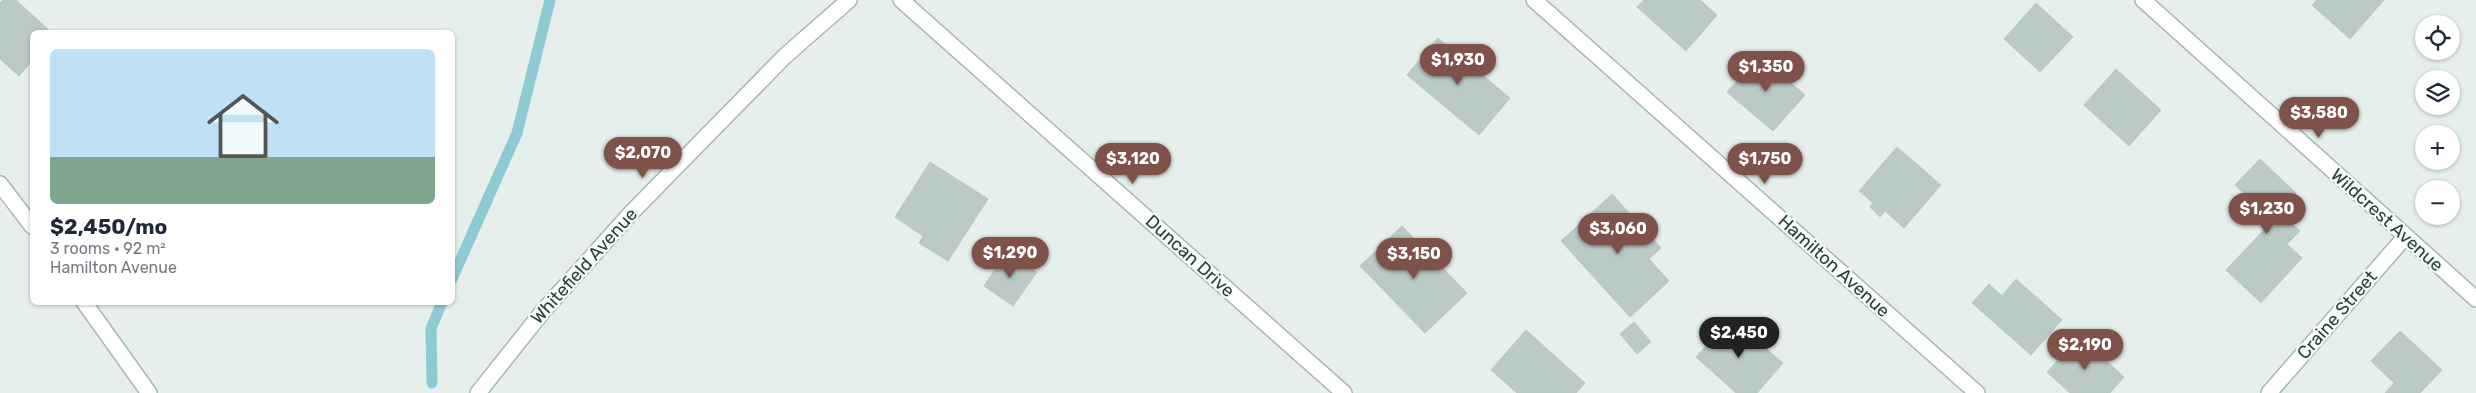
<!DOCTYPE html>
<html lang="en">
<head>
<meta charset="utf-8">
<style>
  body { margin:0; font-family:Rubik,sans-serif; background:#f2f2f3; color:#1f2937; height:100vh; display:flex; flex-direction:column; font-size:19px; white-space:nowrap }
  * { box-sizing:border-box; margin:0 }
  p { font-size:16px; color:#747a83 }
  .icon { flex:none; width:28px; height:28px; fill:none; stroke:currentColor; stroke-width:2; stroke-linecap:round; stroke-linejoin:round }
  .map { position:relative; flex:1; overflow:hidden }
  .sheet { position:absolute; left:30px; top:30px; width:425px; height:275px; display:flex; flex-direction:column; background:#fff; border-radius:8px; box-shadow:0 1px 4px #0004 }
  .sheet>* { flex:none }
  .buttons { position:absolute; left:2415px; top:15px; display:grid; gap:10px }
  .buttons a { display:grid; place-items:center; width:45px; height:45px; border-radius:50%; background:#fff; box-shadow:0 1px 4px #0004; font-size:25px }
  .price { position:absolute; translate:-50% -42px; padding:0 11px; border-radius:18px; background:#7f5249; color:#fff; font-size:16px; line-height:32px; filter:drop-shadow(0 1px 2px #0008) }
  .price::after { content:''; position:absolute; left:50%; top:30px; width:15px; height:11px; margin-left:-8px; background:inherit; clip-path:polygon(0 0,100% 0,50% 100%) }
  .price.on { background:#222; color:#fff }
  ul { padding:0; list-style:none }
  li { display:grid; align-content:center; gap:10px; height:265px; padding:0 20px }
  li span { display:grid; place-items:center; height:155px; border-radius:8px; color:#555 }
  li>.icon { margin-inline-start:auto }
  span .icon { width:90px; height:90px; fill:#fffc; stroke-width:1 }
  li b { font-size:21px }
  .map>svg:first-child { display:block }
</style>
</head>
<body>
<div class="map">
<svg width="2476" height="393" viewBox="0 0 2476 393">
  <rect width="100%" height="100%" fill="#e6efeb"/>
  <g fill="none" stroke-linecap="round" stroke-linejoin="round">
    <g stroke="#8ec9d4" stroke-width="11">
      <path d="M452,279L517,133L550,0"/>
      <path d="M432,383L431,329L442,302"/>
    </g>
  </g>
  <g fill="#bbcac4" stroke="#b8c9c2">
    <path d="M3,0H16L51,32H32V61L19,76L0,59V3Z"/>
    <path d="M1644,0H1700L1717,15L1686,51L1637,7Z"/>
    <path d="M2317,0H2384L2350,39L2312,5Z"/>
    <path d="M2036,3L2073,37L2040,72L2004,39Z"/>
    <path d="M1438,38L1510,98L1479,135L1407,75Z"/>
    <path d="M1759,55L1805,95L1773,131L1727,92Z"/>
    <path d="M2116,69L2161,110L2129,146L2084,105Z"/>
    <path d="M1897,147L1941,185L1904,228L1885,211L1880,217L1870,207L1873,203L1859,191Z"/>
    <path d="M2260,159L2296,193L2279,211L2300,231L2287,244L2302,258L2261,303L2226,270L2273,220L2235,185Z"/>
    <path d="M930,162L988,199L948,261L919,243L923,236L895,217Z"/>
    <path d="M1612,194L1661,248L1649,259L1669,281L1630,317L1561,241Z"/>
    <path d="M1402,226L1467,293L1425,333L1360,266Z"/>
    <path d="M1007,252L1037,272L1013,306L984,286Z"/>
    <path d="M2016,279L2062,320L2031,355L1972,303L1989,284L2002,296Z"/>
    <path d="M1731,318L1783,363L1757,393H1736L1696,357Z"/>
    <path d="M1634,322L1651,342L1637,354L1620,334Z"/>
    <path d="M1526,330L1585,383L1576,393H1517L1491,370Z"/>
    <path d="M2400,331L2442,370L2420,393H2385L2394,383L2371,361Z"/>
    <path d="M2080,336L2124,377L2110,393H2070L2047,372Z"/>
  </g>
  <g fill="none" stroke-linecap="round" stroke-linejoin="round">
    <g stroke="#a8b8b2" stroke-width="18">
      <g id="minor">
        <path d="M901,0L1344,393"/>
        <path d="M1534,0L1977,393"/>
        <path d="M2143,0L2476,299"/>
        <path d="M0,184L32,226"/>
        <path d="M84,302L149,393"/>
        <path d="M478,393L544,310L632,212L785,56L849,0"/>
        <path d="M2269,393L2405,237"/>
      </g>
    </g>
    <use href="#minor" stroke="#fff" stroke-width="15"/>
  </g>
  <g text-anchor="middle" stroke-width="4.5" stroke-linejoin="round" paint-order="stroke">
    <g font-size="18" fill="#24423a" stroke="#f7fbf9">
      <text transform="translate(2387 220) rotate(42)" y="6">Wildcrest Avenue</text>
      <text transform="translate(1190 256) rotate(42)" y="6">Duncan Drive</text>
      <text transform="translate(584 266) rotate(-48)" y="6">Whitefield Avenue</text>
      <text transform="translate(1834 266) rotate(42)" y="6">Hamilton Avenue</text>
      <text transform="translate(2337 315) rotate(-49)" y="6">Craine Street</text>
    </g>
  </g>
</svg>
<div class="buttons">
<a><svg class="icon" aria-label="locate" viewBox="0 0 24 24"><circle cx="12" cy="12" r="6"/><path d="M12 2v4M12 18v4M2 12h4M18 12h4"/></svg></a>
<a><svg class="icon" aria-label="layers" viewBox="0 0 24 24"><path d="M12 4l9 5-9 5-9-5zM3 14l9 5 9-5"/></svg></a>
<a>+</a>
<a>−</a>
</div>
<b class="price" style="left:1458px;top:86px">$1,930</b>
<b class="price" style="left:1766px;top:93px">$1,350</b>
<b class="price" style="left:2319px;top:139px">$3,580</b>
<b class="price" style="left:643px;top:179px">$2,070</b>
<b class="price" style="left:1133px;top:185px">$3,120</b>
<b class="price" style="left:1765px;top:185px">$1,750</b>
<b class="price" style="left:2267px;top:235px">$1,230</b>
<b class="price" style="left:1618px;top:255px">$3,060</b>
<b class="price" style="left:1010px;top:279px">$1,290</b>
<b class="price" style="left:1414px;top:280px">$3,150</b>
<b class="price on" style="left:1739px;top:359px">$2,450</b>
<b class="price" style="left:2085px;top:371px">$2,190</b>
<section class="sheet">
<ul>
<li><span style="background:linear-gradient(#bfe0f5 70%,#7fa58c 0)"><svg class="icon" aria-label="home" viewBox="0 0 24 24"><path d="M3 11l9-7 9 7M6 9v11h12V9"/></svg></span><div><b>$2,450/mo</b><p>3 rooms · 92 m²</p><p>Hamilton Avenue</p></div></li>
</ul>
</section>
</div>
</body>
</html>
